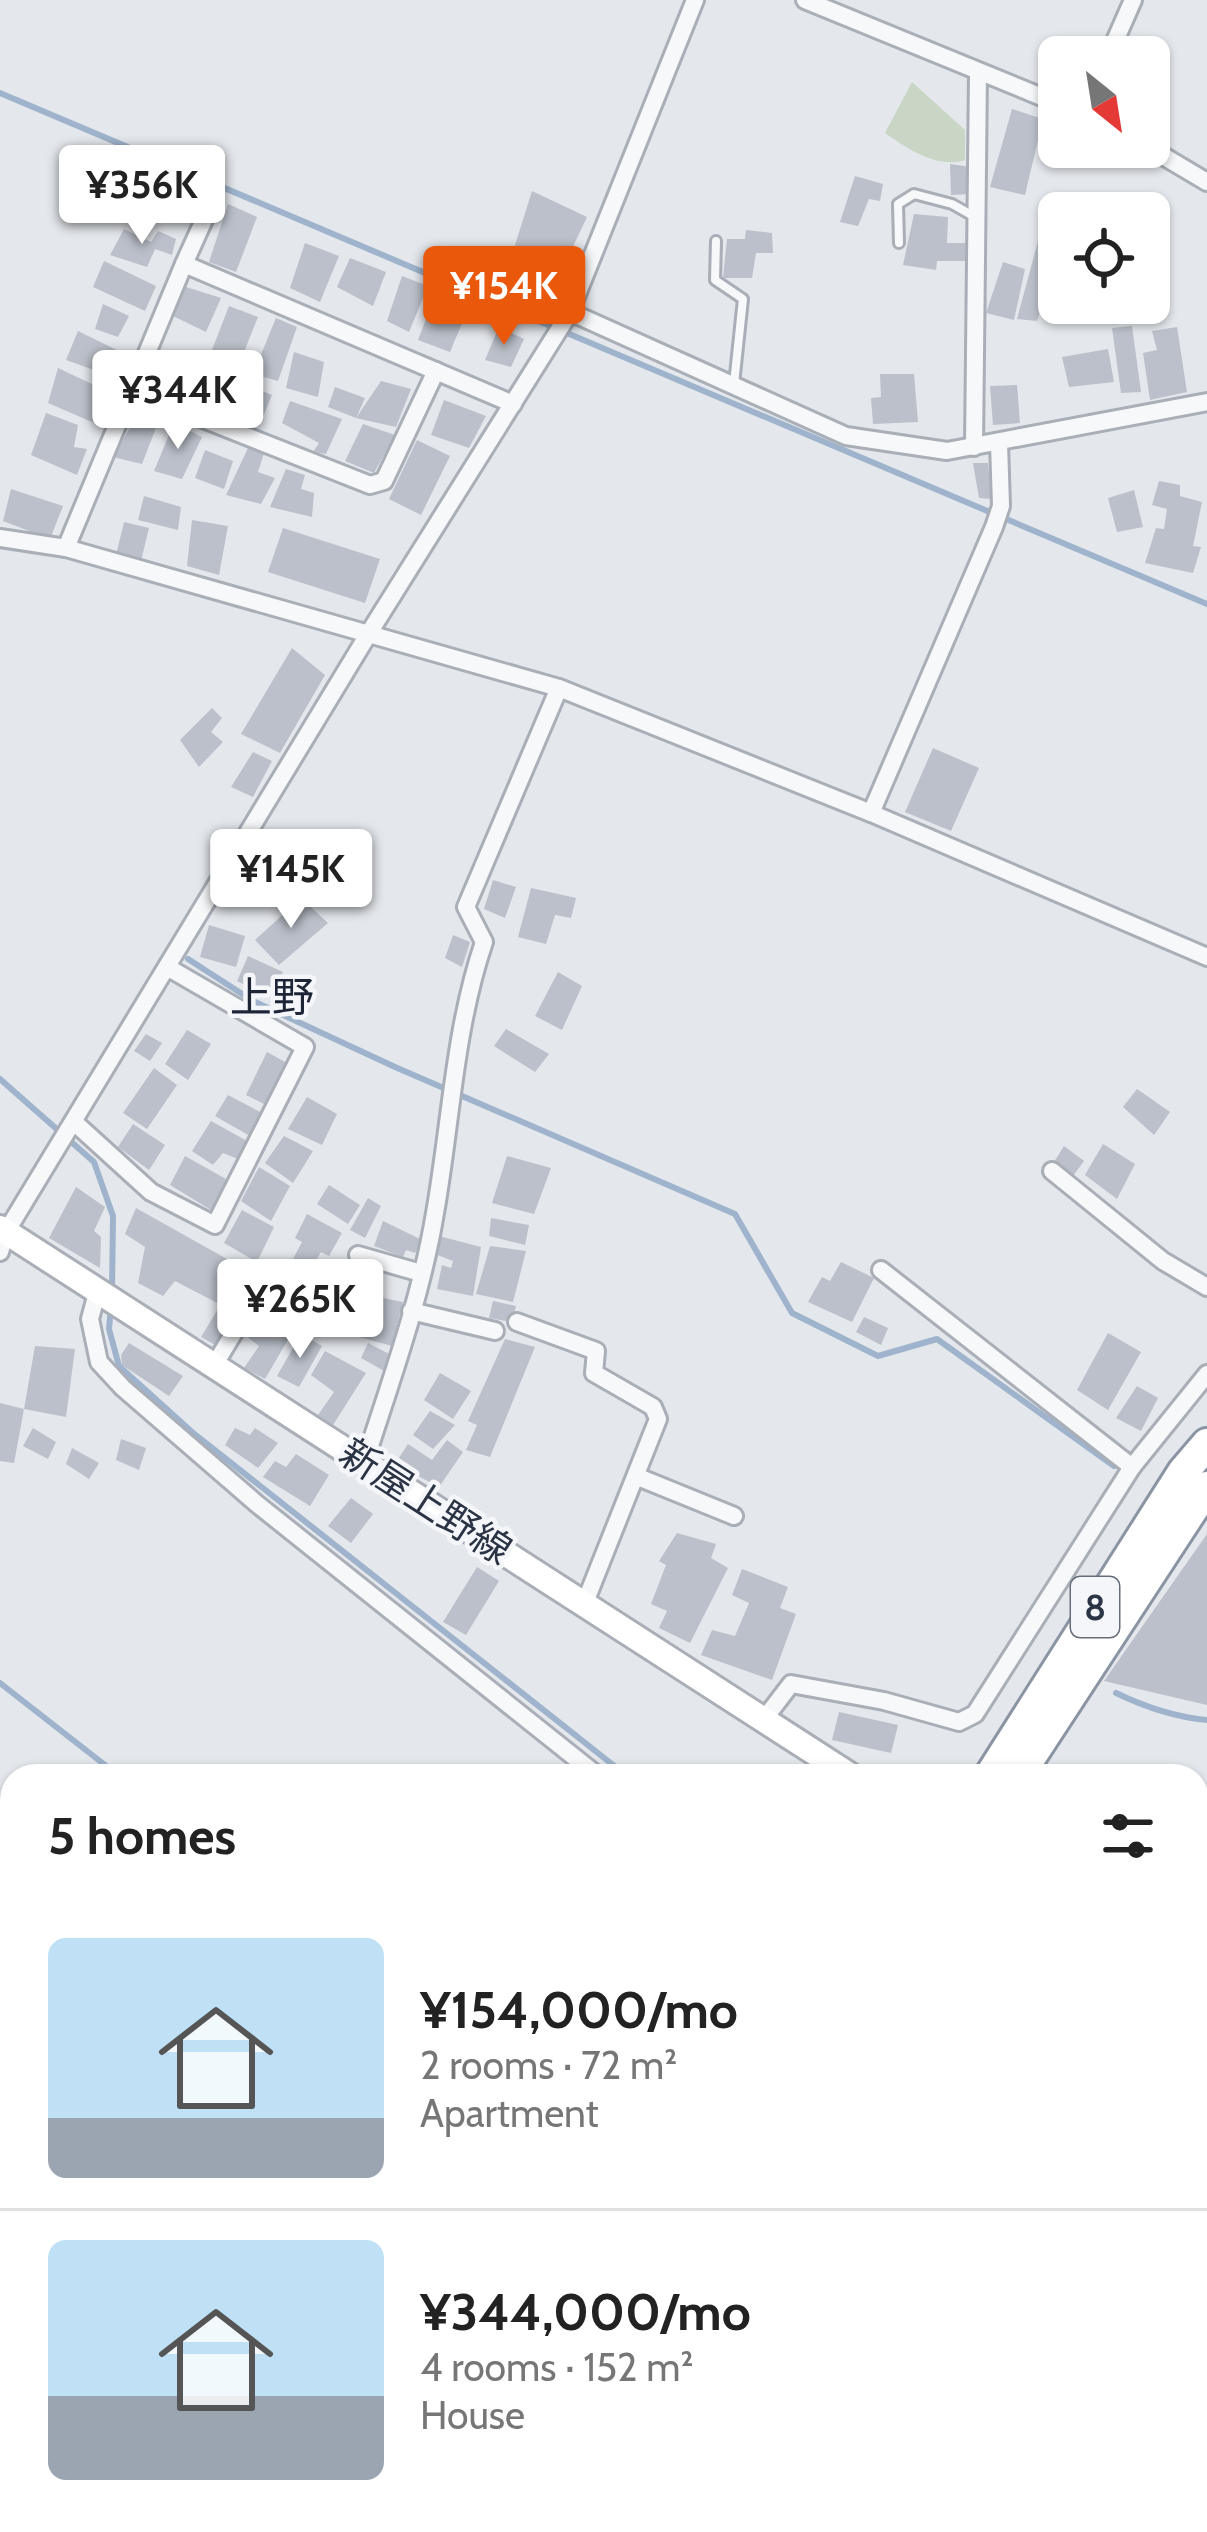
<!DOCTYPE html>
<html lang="en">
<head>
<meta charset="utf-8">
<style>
  body { margin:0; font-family:Cabin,"Noto Sans JP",sans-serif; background:#f2f2f2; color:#222; height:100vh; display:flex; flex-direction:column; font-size:45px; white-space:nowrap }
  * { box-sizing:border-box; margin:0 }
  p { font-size:39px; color:#767676 }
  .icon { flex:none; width:66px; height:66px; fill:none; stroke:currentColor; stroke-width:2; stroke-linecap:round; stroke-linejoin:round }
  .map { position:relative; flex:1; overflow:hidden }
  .drawer { position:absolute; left:0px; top:1764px; width:1209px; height:768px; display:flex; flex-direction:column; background:#fff; border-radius:36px 36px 0 0; box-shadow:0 3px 9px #0004 }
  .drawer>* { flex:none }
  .needle { width:78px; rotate:150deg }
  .controls { position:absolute; left:1038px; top:36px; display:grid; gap:24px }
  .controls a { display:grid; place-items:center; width:132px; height:132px; border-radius:18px; background:#fff; box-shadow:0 3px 9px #0004; font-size:60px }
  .price { position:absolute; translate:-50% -102px; padding:0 27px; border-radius:12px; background:#fff; color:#222; font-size:39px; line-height:78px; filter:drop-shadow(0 3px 6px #0008) }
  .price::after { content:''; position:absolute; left:50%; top:72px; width:36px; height:27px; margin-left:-18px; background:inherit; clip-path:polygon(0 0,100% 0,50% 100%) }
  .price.selected { background:#ea580c; color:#fff }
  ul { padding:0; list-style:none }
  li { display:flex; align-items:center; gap:36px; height:300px; padding:0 48px }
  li+li { border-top:3px solid #e0e0e0 }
  li span { display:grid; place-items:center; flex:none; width:336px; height:240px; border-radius:18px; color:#555 }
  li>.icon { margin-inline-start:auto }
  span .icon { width:144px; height:144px; fill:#fffc; stroke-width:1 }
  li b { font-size:51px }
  h2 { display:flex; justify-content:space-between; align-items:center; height:144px; padding:0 48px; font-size:51px }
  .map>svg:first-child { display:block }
</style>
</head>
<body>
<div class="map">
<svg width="1207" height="2532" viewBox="0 0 1207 2532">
  <rect width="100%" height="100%" fill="#e4e7ec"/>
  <path fill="#c9d6c5" d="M912,82L965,130V160C937,169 908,149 885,133Z"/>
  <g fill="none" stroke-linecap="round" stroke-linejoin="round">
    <g stroke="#9fb4cc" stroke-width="6">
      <path d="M0,93L1207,604"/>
      <path d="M188,959L253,1001L395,1067L735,1214L792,1313L878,1356L937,1339L1114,1466"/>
      <path d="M0,1079L94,1162L113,1216L112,1293"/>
      <path d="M111,1306L109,1329L119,1366L192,1432L627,1776"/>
      <path d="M0,1683L119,1776"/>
      <path d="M1116,1693C1145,1707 1174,1717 1207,1720"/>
      <path d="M1197,2228L1207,2236"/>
      <path d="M1052,2520L1067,2532"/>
    </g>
  </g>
  <g fill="#bbc0ca">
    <path d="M1012,109L1043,119L1025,195L990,187Z"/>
    <path d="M950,164L970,167V194L951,195Z"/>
    <path d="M144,176L193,196L189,213L171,207L164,220L156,216L153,227L126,215Z"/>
    <path d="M855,176L883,184L880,201L869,199L858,226L840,222Z"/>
    <path d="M532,191L587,217L550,295L505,277Z"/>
    <path d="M228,204L257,217L236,272L209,262Z"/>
    <path d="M914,214L948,217L947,243H968L966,261H937L936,270L903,265Z"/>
    <path d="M124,229L151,242L158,231L176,239L172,255L155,249L147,267L110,255Z"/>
    <path d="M746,230L772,233L773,253H756L752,278H723L727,239H745Z"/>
    <path d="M1041,230L1059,234V252L1037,321L1017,319Z"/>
    <path d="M305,243L339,256L320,302L290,288Z"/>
    <path d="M350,258L386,272L373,306L337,287Z"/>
    <path d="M104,261L156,286L145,311L93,287Z"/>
    <path d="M1003,262L1025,269L1014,320L986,313Z"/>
    <path d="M402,276L428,286L409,332L387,321Z"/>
    <path d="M186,287L221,298L206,332L173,316Z"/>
    <path d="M436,293L468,309L450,352L418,340Z"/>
    <path d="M103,304L129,316L118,337L95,329Z"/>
    <path d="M229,306L258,317L239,364L210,355Z"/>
    <path d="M276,318L297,327L278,381L253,374Z"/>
    <path d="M1132,326L1141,392L1121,393L1112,328Z"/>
    <path d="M499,327L524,339L511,367L485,360Z"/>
    <path d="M1177,327L1187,392L1150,400L1143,353L1157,350L1152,331Z"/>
    <path d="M78,331L127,355L121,371L103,364L97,371L66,360Z"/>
    <path d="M1108,349L1114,382L1069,387L1062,357Z"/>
    <path d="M294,352L324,362L318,397L286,388Z"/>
    <path d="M160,353L209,369L198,403L151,386Z"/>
    <path d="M58,368L113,394L99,425L48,403Z"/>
    <path d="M880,374H914L918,422L873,424L871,398L881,397Z"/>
    <path d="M381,381L411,389L396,427L356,418Z"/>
    <path d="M242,382L272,395L259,426L228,414Z"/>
    <path d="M1017,385L1020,423L993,425L990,386Z"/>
    <path d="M335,387L365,398L356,418L328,407Z"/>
    <path d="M444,400L486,416L469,448L431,435Z"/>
    <path d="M290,401L342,419L326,454L313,452L319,443L282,423Z"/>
    <path d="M143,405L162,412L142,464L113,457Z"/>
    <path d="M46,413L78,425L74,447L87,449L77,475L31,455Z"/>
    <path d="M174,423L202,437L182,479L154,471Z"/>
    <path d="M363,424L395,435L374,473L345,461Z"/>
    <path d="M417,440L450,456L421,515L389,499Z"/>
    <path d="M248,448L264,453L258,472L275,478L261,504L226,495Z"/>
    <path d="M205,450L233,461L224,489L195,478Z"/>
    <path d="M973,463H988L991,499L979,498Z"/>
    <path d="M286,469L305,475L301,489L314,493L312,517L270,507Z"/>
    <path d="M1159,481L1180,485V496L1202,502L1193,546L1201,547L1193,573L1145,563L1156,528L1164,529L1167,509L1152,505Z"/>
    <path d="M11,489L63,506L50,539L3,521Z"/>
    <path d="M1134,490L1143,527L1117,532L1108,498Z"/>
    <path d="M144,496L181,507L178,530L138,520Z"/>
    <path d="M192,520L228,526L219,575L187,566Z"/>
    <path d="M124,522L149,528L141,561L116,555Z"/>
    <path d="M283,528L380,559L365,603L268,572Z"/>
    <path d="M292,648L325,675L280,753L241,734Z"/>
    <path d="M212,708L222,718L211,732L223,742L199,767L180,740Z"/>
    <path d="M933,748L979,768L951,831L905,812Z"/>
    <path d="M253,752L272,761L253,797L231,787Z"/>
    <path d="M493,880L516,887L505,918L484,909Z"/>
    <path d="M531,888L576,898L571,918L555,915L546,944L518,937Z"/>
    <path d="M301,898L328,923L279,965L255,940Z"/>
    <path d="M209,925L245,936L236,967L200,957Z"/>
    <path d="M453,935L470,942L462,967L445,958Z"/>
    <path d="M248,956L283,972L269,997L237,981Z"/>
    <path d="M558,972L582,986L562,1030L535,1016Z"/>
    <path d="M506,1029L549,1054L535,1072L494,1046Z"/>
    <path d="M187,1030L211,1044L188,1080L165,1064Z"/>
    <path d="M146,1034L162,1043L150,1061L134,1051Z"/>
    <path d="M267,1052L287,1063L268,1106L246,1095Z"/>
    <path d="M154,1068L177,1085L147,1129L123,1113Z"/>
    <path d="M1137,1089L1170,1112L1154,1135L1123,1107Z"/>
    <path d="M228,1095L262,1113L250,1136L215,1116Z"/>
    <path d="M307,1097L337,1114L322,1145L288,1129Z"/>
    <path d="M211,1121L247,1141L238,1159L223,1153L213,1165L192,1151Z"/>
    <path d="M133,1124L165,1145L149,1170L118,1147Z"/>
    <path d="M284,1136L313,1151L293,1183L265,1163Z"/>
    <path d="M1103,1144L1135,1164L1117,1199L1085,1175Z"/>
    <path d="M1064,1146L1084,1161L1073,1176L1054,1162Z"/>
    <path d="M185,1156L226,1179L211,1210L170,1185Z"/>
    <path d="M507,1156L551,1168L534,1214L492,1203Z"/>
    <path d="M259,1167L290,1186L271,1221L241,1201Z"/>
    <path d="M329,1185L360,1205L348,1224L317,1204Z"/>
    <path d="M76,1187L105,1207L94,1231L101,1237L100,1268L49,1238Z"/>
    <path d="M368,1198L381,1206L365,1238L350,1230Z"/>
    <path d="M136,1208L243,1268L223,1306L175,1281L163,1296L138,1283L145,1247L125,1234Z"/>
    <path d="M242,1210L274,1227L257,1262L224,1243Z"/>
    <path d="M307,1214L342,1233L329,1256L321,1252L305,1280L310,1284L292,1313L270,1302L302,1242L295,1238Z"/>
    <path d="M491,1218L529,1225L525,1245L489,1236Z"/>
    <path d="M383,1221L422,1240L415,1253L406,1250L403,1257L374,1246Z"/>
    <path d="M439,1236L481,1247L473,1296L437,1289L442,1265L451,1268L453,1261L435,1254Z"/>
    <path d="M490,1246L526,1251L513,1302L476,1294Z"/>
    <path d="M841,1262L874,1278L852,1322L808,1302L822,1277L830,1281Z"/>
    <path d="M323,1284L353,1296L332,1337L305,1326Z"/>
    <path d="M383,1298L403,1302L392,1346L360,1337L366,1310L379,1313Z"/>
    <path d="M493,1301L516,1306L512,1322L489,1318Z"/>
    <path d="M265,1307L296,1326L265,1379L244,1368L259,1346L245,1335Z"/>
    <path d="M218,1309L236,1319L217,1346L201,1337Z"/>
    <path d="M864,1317L888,1328L881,1345L856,1332Z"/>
    <path d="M1108,1333L1141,1352L1108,1410L1077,1390Z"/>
    <path d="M301,1334L322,1346L299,1387L277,1376Z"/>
    <path d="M505,1339L535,1347L490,1457L466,1450L477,1425L468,1421Z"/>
    <path d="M129,1343L183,1376L169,1396L122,1365L121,1355Z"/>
    <path d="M368,1343L391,1355L386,1372L361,1358Z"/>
    <path d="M35,1346L75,1349L66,1417L24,1409Z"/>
    <path d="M325,1351L366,1373L333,1425L318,1415L334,1392L311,1375Z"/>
    <path d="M440,1373L471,1391L453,1419L424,1400Z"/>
    <path d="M1137,1386L1158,1398L1141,1431L1116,1418Z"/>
    <path d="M0,1403L24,1409L14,1463L0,1461Z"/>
    <path d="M430,1411L455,1425L433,1449L413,1435Z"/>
    <path d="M33,1428L56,1442L48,1459L23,1446Z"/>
    <path d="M235,1428L250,1435L255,1428L278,1443L258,1468L225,1445Z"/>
    <path d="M121,1439L146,1448L139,1470L116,1460Z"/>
    <path d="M447,1440L463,1452L439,1487L395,1464L408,1444L432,1460Z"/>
    <path d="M72,1448L99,1463L89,1479L66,1464Z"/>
    <path d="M296,1454L329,1475L310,1506L263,1477L275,1461L286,1467Z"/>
    <path d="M351,1498L373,1514L351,1543L328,1526Z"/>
    <path d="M677,1533L716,1544L711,1558L728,1568L690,1643L659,1628L667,1611L651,1604L666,1565L659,1561Z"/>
    <path d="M1207,1534V1705L1104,1681Z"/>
    <path d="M477,1567L499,1581L466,1635L443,1622Z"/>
    <path d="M742,1569L788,1587L780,1608L796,1614L772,1680L701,1655L712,1630L735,1636L749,1603L732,1595Z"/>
    <path d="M839,1712L898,1725L891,1753L832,1740Z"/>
    <path d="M1207,2074V2128L1197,2140V2086Z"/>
    <path d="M0,2454L12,2465V2491L0,2503Z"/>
    <path d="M845,2520H897L889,2532H850L841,2526Z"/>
  </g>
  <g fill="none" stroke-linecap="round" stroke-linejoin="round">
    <g stroke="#a9aeb7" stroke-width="14">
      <g id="lane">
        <path d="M716,241L715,280L743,299L734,384"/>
        <path d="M899,243L898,204L914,194L952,204L975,217"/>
      </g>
    </g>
    <g stroke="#a9aeb7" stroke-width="22">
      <g id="street">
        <path d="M805,0L1059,104"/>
        <path d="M1108,57L1133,0"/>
        <path d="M1148,147L1207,182"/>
        <path d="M184,264L212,202"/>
        <path d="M570,312L846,436L947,451L1207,402"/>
        <path d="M130,390L370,485L384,481L436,371"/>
        <path d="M974,447L978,72"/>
        <path d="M0,538L66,548L559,688L871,813L1207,957"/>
        <path d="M66,548L184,264L513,404"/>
        <path d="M871,813L994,527L1001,506L999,443"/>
        <path d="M74,1122L151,1192L215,1225L305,1047L167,967"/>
        <path d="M1052,1171L1163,1261L1207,1287"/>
        <path d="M0,1252L6,1232L369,633L570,312L695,0"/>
        <path d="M358,1255L421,1273"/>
        <path d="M881,1270L1132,1467"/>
        <path d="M97,1293L90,1319L99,1362L123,1388L257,1504L598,1776"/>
        <path d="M411,1311L495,1331"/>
        <path d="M517,1322L596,1351L594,1373L653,1407L658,1419L584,1605"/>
        <path d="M215,1364L251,1304"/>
        <path d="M365,1461C391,1380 421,1298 435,1213C451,1123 454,1030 484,942L466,907L559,688"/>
        <path d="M638,1477L734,1516"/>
        <path d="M765,1718L791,1684L884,1701L959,1722L975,1714L1132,1467L1207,1374"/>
        <path d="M0,2105L12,2115"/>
        <path d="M1197,2252L1207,2260"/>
        <path d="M352,2520L366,2532"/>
      </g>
    </g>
    <g stroke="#a9aeb7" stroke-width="30">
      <g id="secondary">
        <path d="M0,1228L851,1776"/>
        <path d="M1197,2039L1207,2046"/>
        <path d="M1019,2520L1033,2532"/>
      </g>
    </g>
    <g stroke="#8b94a3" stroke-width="36">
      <g id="highway">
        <path d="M990,1776L1183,1472L1207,1444"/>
        <path d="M1018,1776L1207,1487"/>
        <path d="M652,2532L655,2520"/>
        <path d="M679,2532L683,2520"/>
      </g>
    </g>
    <use href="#lane" stroke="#f7f8fa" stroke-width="8"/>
    <use href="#street" stroke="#f7f8fa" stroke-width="16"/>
    <use href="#secondary" stroke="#fff" stroke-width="24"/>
    <use href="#highway" stroke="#fff" stroke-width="30"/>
  </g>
  <g text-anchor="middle" stroke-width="9" stroke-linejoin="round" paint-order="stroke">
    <rect fill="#f4f6f9" stroke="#676e7b" stroke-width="3" x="1071" y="1577" width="48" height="60" rx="9"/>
    <g font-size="36" font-weight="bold" fill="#2b3445">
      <text x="1095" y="1620">8</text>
    </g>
    <g font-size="39" fill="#2b3445" stroke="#f4f6f9">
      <text transform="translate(426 1501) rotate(33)" y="14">新屋上野線</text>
    </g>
    <g font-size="42" fill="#1d2536" stroke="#f4f6f9">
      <text x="272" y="1012">上野</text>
    </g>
  </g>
</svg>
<div class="controls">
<a><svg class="needle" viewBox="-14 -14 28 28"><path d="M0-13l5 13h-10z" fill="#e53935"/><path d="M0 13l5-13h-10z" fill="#767676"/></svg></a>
<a><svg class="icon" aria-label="locate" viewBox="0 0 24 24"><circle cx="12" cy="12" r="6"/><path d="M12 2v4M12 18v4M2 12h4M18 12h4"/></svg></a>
</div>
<b class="price" style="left:142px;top:247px">¥356K</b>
<b class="price selected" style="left:504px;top:348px">¥154K</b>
<b class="price" style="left:178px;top:452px">¥344K</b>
<b class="price" style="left:291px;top:931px">¥145K</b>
<b class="price" style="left:300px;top:1361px">¥265K</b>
<section class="drawer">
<h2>5 homes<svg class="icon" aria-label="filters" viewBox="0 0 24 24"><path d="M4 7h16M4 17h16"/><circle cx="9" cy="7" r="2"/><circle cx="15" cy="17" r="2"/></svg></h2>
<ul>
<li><span style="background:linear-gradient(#bfe0f5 75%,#9aa5b1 0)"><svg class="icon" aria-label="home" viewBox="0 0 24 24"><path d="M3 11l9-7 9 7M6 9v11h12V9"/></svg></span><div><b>¥154,000/mo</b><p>2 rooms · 72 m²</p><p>Apartment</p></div></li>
<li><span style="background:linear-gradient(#bfe0f5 65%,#9aa5b1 0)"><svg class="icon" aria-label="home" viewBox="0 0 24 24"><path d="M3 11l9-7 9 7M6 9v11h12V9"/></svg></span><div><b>¥344,000/mo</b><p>4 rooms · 152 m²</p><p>House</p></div></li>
</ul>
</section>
</div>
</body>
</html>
